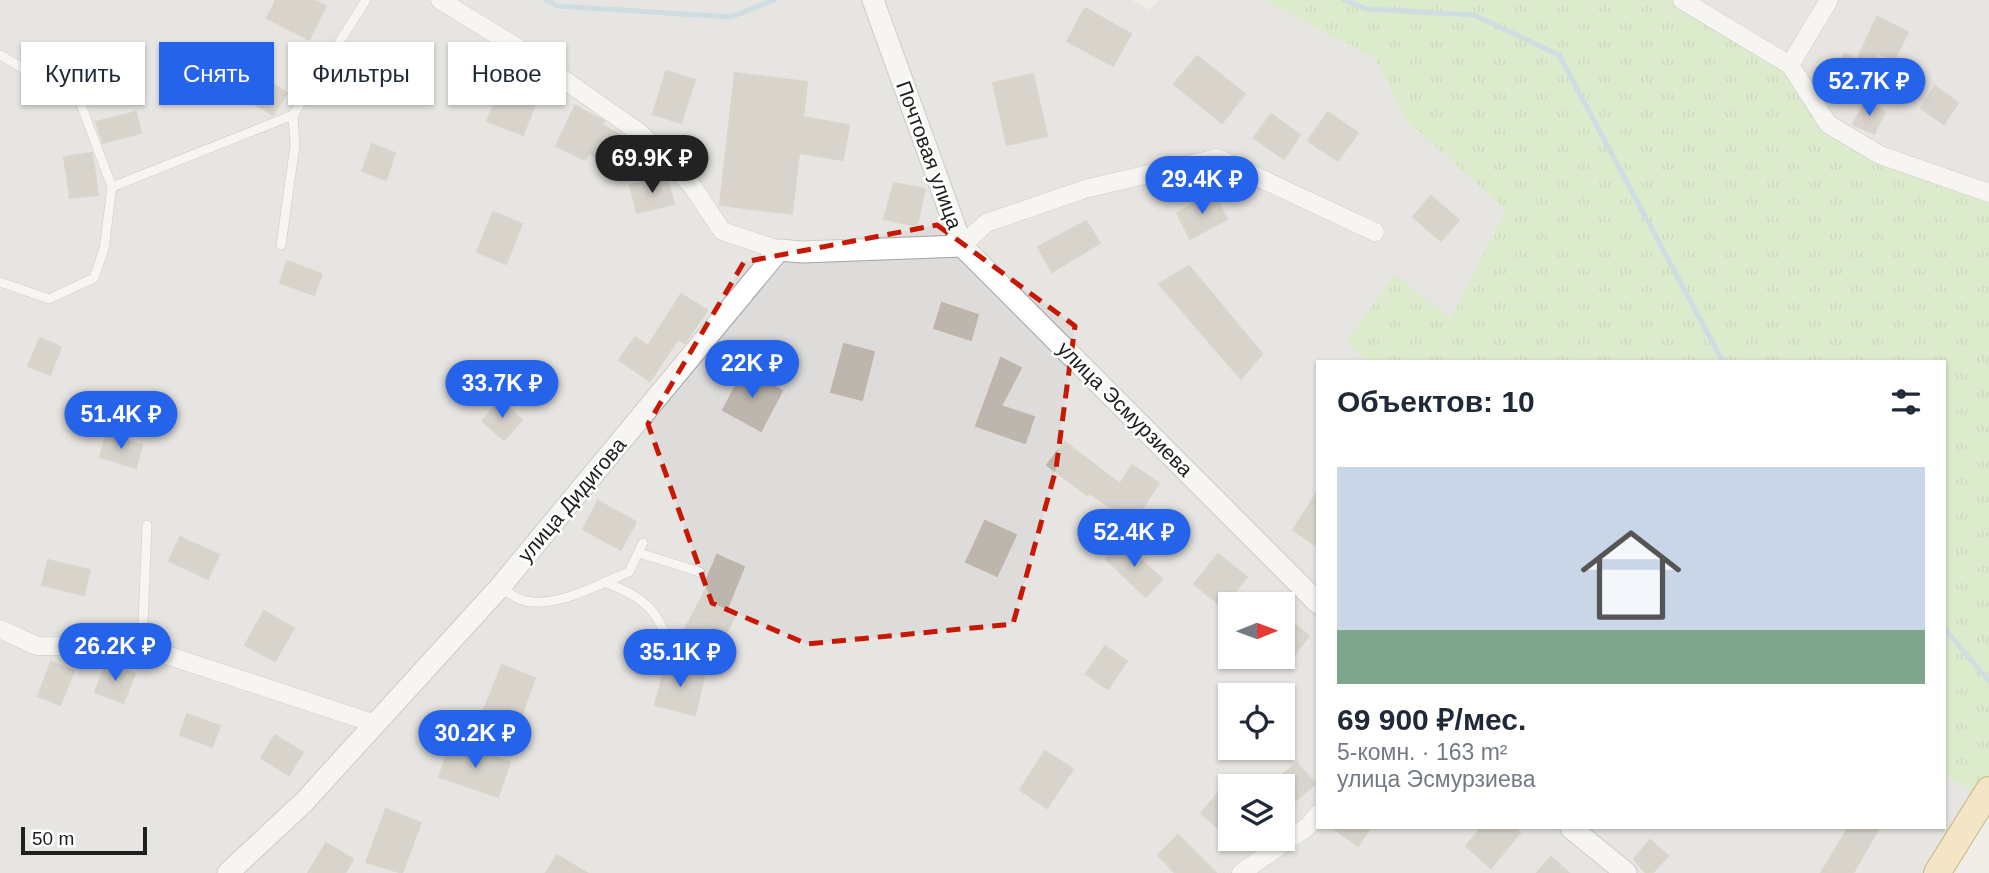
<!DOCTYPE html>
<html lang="ru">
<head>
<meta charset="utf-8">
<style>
  body { margin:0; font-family:Helvetica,sans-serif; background:#f2f2f3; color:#1f2937; height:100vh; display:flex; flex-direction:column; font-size:26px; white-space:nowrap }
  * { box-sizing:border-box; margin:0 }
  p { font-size:23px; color:#747a83 }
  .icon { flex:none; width:38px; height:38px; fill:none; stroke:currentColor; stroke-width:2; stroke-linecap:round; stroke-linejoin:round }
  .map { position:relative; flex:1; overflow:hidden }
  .panel { position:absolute; left:1316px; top:360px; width:630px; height:469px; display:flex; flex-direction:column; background:#fff; border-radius:0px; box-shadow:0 2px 5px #0004 }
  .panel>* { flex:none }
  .guide { position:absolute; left:21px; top:42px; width:665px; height:63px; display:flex; gap:14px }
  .needle { width:46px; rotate:89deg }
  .fabs { position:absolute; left:1218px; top:592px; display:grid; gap:14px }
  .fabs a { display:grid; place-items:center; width:77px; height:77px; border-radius:0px; background:#fff; box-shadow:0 2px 5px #0004; font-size:35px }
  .scale { position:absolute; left:21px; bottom:18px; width:126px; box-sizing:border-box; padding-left:7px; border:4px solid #1f1f1f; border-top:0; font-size:19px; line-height:24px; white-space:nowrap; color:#1f1f1f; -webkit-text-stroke:5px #fff; paint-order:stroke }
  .price { position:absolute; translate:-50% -60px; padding:0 16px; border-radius:24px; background:#2563eb; color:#fff; font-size:23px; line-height:46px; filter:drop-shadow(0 2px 4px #0008) }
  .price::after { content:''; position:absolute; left:50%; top:42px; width:21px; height:16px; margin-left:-10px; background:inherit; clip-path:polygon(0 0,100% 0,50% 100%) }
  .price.selected { background:#222; color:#fff }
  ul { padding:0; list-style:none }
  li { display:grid; align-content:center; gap:14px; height:371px; padding:0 21px }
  li span { display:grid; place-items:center; height:217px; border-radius:0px; color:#555 }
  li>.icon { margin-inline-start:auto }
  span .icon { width:126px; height:126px; fill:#fffc; stroke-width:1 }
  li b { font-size:30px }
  h2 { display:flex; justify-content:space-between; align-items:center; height:84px; padding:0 21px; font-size:30px }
  .pill { padding:0 24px; border-radius:0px; background:#fff; box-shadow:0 2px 5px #0004; font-size:24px; line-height:63px }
  .pill.selected { background:#2563eb; color:#fff }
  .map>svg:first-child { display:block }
</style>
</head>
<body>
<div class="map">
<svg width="1989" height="873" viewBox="0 0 1989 873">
  <defs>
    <pattern id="grass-tufts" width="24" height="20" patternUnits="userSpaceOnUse" patternTransform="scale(1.75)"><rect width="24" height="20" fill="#c4e8ac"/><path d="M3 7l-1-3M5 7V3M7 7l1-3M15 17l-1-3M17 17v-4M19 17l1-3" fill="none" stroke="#a8c794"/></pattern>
  </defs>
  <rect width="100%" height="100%" fill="#efede5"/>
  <g fill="#dddcdb" fill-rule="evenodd">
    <path d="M0,0H1132L1149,10L1159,0H1264L1375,58L1405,119L1506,210L1450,319L1347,341L1369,362H1318V828H1944V774L1983,799L1936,873H0ZM1230,604H1283V656H1230ZM1230,695H1283V747H1230ZM1230,786H1283V838H1230Z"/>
    <path d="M1682,0H1989V193L1880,155Z"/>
  </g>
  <path fill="url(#grass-tufts)" d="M1264,0H1682L1790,65L1828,124L1989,193V790L1983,799L1944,774V362H1369L1347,341L1395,274L1450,319L1506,210L1405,119L1375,58Z"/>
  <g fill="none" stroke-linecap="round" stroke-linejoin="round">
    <g stroke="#a7cbdb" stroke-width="5">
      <path d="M546,0L557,6L731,17L774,0"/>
      <path d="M1344,0L1366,9L1474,15L1559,55L1723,362"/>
      <path d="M1944,628L1989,681"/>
    </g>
  </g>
  <g fill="#bcb6ae" stroke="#c0b5a8" stroke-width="2">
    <path d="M276,0H313L326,6L309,40L267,18Z"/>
    <path d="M1085,8L1131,34L1113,66L1067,41Z"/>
    <path d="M1877,17L1908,32L1894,61L1878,53L1851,103L1826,90L1845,54L1857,60Z"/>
    <path d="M467,49L484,59L473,85L455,75Z"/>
    <path d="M357,55L398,74L388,95L347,75Z"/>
    <path d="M1197,56L1245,94L1222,123L1174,84Z"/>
    <path d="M666,71L695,80L681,123L653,114Z"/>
    <path d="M735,73L807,82L803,117L849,125L843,160L799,153L792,214L720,205Z"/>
    <path d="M1033,74L1047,136L1007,145L993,83Z"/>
    <path d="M267,80L287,93L273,115L253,103Z"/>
    <path d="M1935,86L1958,103L1944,124L1921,108Z"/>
    <path d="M499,92L534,107L523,135L487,121Z"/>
    <path d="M1865,102L1885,112L1874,134L1853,124Z"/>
    <path d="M575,106L600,119L604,121L602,125L634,143L621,169L589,153L585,160L556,146Z"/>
    <path d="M136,112L141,133L103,143L96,122Z"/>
    <path d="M1328,112L1358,133L1338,161L1308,141Z"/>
    <path d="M1271,114L1300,135L1284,159L1254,138Z"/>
    <path d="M372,144L395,153L386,180L362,171Z"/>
    <path d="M92,153L98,195L70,198L64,157Z"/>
    <path d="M667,177L674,204L637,213L630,185Z"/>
    <path d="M894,183L925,189L917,226L884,219Z"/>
    <path d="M1213,193L1227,219L1190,239L1177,213Z"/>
    <path d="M1431,196L1459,220L1441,241L1413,217Z"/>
    <path d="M493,212L522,224L506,264L477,252Z"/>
    <path d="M1086,221L1100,243L1052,272L1038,247Z"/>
    <path d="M287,261L322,274L314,295L280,283Z"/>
    <path d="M1189,266L1262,354L1241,379L1159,284Z"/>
    <path d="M681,294L707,310L685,343L678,339L650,381L619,360L635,337L648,346Z"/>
    <path d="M942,303L978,315L971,340L934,328Z"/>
    <path d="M40,338L61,347L50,375L28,366Z"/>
    <path d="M844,344L874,352L862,400L831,392Z"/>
    <path d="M1001,358L1021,368L1001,406L1034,417L1025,443L976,426Z"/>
    <path d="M744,370L782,391L761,431L723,410Z"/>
    <path d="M500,401L522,420L504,440L482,421Z"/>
    <path d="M106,435L142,445L136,468L100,457Z"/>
    <path d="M1065,442L1120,484L1132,465L1159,483L1133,523L1089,493L1087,495L1047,465Z"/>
    <path d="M1318,491V547L1293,530Z"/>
    <path d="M598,501L636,522L621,550L583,529Z"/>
    <path d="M985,521L1016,535L997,576L966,562Z"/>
    <path d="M180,537L219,555L208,579L169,561Z"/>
    <path d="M1122,542L1162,579L1146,597L1106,559Z"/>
    <path d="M1218,554L1247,577L1223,607L1194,584Z"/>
    <path d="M717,555L744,567L726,611L735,616L719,647L685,629L708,585L705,584Z"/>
    <path d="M48,560L90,570L84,595L42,585Z"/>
    <path d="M264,611L294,628L275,661L245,645Z"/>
    <path d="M1283,615L1309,636L1291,659L1283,652Z"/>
    <path d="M1105,646L1127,661L1108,689L1086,674Z"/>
    <path d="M51,662L74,671L60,705L38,696Z"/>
    <path d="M107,662L135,674L123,703L95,692Z"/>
    <path d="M666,663L705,673L695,715L655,705Z"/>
    <path d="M502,665L535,678L518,725L483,712Z"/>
    <path d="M187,714L220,726L212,747L180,735Z"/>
    <path d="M275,735L303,752L289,775L261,758Z"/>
    <path d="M451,742L510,762L498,797L439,777Z"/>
    <path d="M1045,751L1073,769L1047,808L1020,790Z"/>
    <path d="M1297,763L1315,784L1283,811V786H1269Z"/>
    <path d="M1221,790L1230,798V839L1201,813Z"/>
    <path d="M386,809L421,823L402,873L366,862Z"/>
    <path d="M1333,828H1370L1358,846Z"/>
    <path d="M1481,828H1514L1520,833L1491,868L1466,846Z"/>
    <path d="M1848,828H1879L1853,873H1821Z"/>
    <path d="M1178,835L1216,873H1175L1158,855Z"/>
    <path d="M1650,840L1668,856L1652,873H1646L1634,859Z"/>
    <path d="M326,843L353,859L345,873H308Z"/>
    <path d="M557,855L587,873H546Z"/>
    <path d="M1551,857L1569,873H1537Z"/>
  </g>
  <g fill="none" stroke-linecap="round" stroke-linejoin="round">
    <g stroke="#a3a3a3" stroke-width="10">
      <g id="service">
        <path d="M0,55L80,102L112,187"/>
        <path d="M281,245L295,145L293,115"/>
        <path d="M0,282L49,299L94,278L104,249L112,187L293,115L366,0"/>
        <path d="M639,553L700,572"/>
        <path d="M604,582C650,599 658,612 674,656"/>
        <path d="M501,588C508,592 516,599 525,601C558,608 598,584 629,572L643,543"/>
        <path d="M142,647L147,525"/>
      </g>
    </g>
    <g stroke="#a3a3a3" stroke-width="19">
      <g id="minor">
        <path d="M440,0L526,53L640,133L693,187L722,231L779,250"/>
        <path d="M1682,0L1790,65L1828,124L1880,155L1989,193"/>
        <path d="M1790,65L1829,0"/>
        <path d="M962,246L986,223L1085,189L1217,158L1375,232"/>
        <path d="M0,629L37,646L142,647L373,723"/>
        <path d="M1241,873L1307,827L1318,814"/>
      </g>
    </g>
    <g stroke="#a3a3a3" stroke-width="23">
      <g id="tertiary">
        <path d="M873,0L962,246L1318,603"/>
        <path d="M1571,828L1626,873"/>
        <path d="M228,873L304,802L500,587L779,250L802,252L962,246"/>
      </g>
    </g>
    <g stroke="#957204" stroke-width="28">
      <path id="primary" d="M1937,873L1989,790"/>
    </g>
    <use href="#service" stroke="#fff" stroke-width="9"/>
    <use href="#minor" stroke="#fff" stroke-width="18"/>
    <use href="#tertiary" stroke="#fff" stroke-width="21"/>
    <use href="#primary" stroke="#f9dba0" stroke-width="26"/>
  </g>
  <path d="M0 0H1989V873H0ZM937,225L1075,326L1056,469L1013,624L807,644L712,603L648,424L744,262Z" fill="#efede5" fill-opacity=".55" fill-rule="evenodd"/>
  <path fill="none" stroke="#c71806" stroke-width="5" stroke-dasharray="14 9" stroke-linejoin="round" d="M937,225L1075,326L1056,469L1013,624L807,644L712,603L648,424L744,262Z"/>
  <g text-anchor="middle" stroke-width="5" stroke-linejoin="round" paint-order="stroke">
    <g font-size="21" fill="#1f1f1f" stroke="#fff">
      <text transform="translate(929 155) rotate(70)" y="7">Почтовая улица</text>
      <text transform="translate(1125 409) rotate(45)" y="7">улица Эсмурзиева</text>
      <text transform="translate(572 500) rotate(-50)" y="7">улица Дидигова</text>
    </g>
  </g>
</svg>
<div class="fabs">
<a><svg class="needle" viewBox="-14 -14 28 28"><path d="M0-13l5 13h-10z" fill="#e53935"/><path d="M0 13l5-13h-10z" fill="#747a83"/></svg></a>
<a><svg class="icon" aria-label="locate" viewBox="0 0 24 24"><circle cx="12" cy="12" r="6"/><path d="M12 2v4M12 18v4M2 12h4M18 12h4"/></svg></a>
<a><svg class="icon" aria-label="layers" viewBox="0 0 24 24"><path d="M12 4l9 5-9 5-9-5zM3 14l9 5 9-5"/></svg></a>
</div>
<div class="scale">50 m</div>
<b class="price" style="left:1869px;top:118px">52.7K ₽</b>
<b class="price selected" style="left:652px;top:195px">69.9K ₽</b>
<b class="price" style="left:1202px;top:216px">29.4K ₽</b>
<b class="price" style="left:752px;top:400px">22K ₽</b>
<b class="price" style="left:502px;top:420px">33.7K ₽</b>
<b class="price" style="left:121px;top:451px">51.4K ₽</b>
<b class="price" style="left:1134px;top:569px">52.4K ₽</b>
<b class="price" style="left:115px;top:683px">26.2K ₽</b>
<b class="price" style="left:680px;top:689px">35.1K ₽</b>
<b class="price" style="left:475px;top:770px">30.2K ₽</b>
<div class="guide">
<a class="pill">Купить</a>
<a class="pill selected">Снять</a>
<a class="pill">Фильтры</a>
<a class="pill">Новое</a>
</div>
<section class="panel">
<h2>Объектов: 10<svg class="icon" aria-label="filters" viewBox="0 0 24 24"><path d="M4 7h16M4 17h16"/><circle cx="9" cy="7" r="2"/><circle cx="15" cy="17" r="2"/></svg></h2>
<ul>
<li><span style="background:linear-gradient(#c9d6e8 75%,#7fa58c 0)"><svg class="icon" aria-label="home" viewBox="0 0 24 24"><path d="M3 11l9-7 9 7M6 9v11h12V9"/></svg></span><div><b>69 900 ₽/мес.</b><p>5-комн. · 163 m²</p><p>улица Эсмурзиева</p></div></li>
</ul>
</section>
</div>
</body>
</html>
